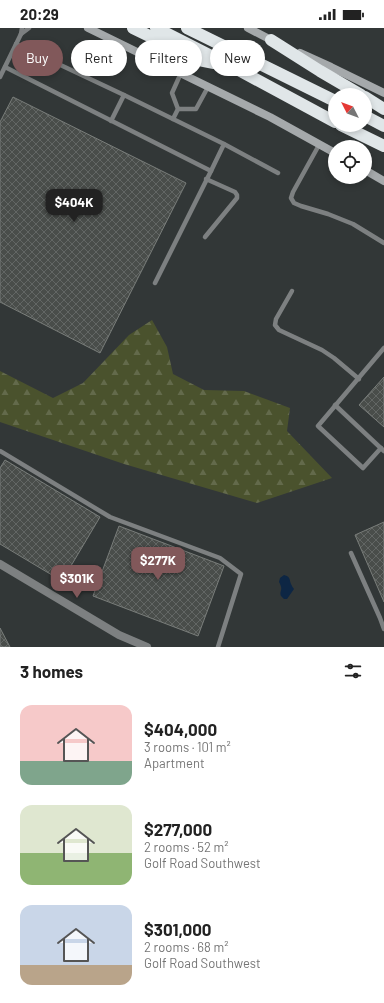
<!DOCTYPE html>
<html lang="en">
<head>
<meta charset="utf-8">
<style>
  body { margin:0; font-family:Barlow,sans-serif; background:#f6f6f6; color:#222; height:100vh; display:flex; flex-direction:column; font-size:15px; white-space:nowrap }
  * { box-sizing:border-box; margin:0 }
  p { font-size:13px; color:#767676 }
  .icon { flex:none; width:22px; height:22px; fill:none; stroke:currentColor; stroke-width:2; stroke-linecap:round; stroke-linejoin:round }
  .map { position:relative; height:619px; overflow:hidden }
  .side { display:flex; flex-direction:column; background:#fff; flex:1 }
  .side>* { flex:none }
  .top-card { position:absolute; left:12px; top:12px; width:360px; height:36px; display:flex; gap:8px }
  .needle { width:26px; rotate:312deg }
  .tools { position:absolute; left:328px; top:60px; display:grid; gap:8px }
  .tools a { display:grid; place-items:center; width:44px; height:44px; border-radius:50%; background:#fff; box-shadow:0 2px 6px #0003; font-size:20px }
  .price { position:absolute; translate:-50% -34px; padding:0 9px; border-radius:8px; background:#81585a; color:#fff; font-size:13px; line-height:26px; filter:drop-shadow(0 1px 2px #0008) }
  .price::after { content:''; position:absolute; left:50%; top:24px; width:12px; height:9px; margin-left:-6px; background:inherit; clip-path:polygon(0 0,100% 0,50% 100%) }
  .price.on { background:#222; color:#fff }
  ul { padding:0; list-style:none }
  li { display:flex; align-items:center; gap:12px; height:100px; padding:0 20px }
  li span { display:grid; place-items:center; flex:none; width:112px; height:80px; border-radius:12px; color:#555 }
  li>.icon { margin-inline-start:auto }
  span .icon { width:48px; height:48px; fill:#fffc; stroke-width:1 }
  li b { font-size:17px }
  h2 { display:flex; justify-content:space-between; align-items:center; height:48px; padding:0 20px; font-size:17px }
  .chip { padding:0 14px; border-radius:18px; background:#fff; box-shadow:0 2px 6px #0003; font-size:14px; line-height:36px }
  .chip.on { background:#81585a; color:#fff }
  .status { display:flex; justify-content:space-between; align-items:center; height:28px; padding:0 20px; background:#fff; direction:ltr }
  .status svg { height:11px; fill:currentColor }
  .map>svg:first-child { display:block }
</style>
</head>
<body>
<div class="status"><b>20:29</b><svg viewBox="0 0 49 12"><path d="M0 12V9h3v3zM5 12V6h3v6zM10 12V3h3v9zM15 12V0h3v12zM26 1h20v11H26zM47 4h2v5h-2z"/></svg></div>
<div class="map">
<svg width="384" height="619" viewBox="0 0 384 619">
  <defs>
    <pattern id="forest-firs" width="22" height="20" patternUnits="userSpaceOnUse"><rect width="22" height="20" fill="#4a522d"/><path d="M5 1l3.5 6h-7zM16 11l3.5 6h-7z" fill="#636a4b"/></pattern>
    <pattern id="building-cross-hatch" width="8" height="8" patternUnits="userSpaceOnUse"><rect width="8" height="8" fill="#494d4a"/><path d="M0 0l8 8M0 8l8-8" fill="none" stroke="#626664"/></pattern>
  </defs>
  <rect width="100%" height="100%" fill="#323737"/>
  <path fill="url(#forest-firs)" d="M152,292L167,319L173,346L204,362L244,363L290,380L287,403L332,450L257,475L124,436L0,394V343L53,370L83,355L129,307Z"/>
  <path fill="#0d2644" d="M284,547C291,549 289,551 291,556C292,558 293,560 294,561L287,571H284L281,568C279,562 284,563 279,554L280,550Z"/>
  <g fill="url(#building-cross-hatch)" stroke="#797d7a">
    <path d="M13,69L186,155L100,325L0,274V94Z"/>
    <path d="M384,349V399L359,377Z"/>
    <path d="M5,432L100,489L62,553L0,516V440Z"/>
    <path d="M384,494V574L355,507Z"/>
    <path d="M119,498L224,538L198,608L93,568Z"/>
    <path d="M0,600L10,619H0Z"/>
  </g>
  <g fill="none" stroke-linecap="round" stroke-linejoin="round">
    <g stroke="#7d8081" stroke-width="4.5">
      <path d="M21,6L29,0"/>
      <path d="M5,39L211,143L224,116L124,67L16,16"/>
      <path d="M0,49L21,6L22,0"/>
      <path d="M178,81H196L208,59"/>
      <path d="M173,91L178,81L172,65L181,45"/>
      <path d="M111,93L124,67"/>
      <path d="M224,116L278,145"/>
      <path d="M319,117L293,164L291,170L294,175L301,178L328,186L353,196L384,215"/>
      <path d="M205,209L237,170V167L235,164L206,151"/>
      <path d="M155,255L211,143"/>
      <path d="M292,263L276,291L275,297L279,302L322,322L334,330L359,351"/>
      <path d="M335,377L384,423"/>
      <path d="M381,420L363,440L318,398L384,320"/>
      <path d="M0,423L110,489L220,530L241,546L218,619"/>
      <path d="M351,525L380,590L384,601"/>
    </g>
    <path stroke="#7d8081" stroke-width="8" d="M0,536L119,607L147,619"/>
    <g stroke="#a5a9ab" stroke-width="8">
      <path d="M88,0L270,89L335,125"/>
      <path d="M248,0L275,14"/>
      <path d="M300,25L331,39L384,65"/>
      <path d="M365,142L384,153"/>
    </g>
    <g stroke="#e0e6e8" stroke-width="12">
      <path d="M133,0L199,32L214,35"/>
      <path d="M156,0L235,40L335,94"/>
      <path d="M187,0L335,73"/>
      <path d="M271,12L320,43L361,67"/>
      <path d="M365,69L384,81"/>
      <path d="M365,88L384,98"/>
      <path d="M341,97L384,118"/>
    </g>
  </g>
</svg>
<div class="tools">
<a><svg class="needle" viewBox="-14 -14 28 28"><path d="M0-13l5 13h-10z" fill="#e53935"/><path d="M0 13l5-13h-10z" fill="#767676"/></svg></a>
<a><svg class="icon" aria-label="locate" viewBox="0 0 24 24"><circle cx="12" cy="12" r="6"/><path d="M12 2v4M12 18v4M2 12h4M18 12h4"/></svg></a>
</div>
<b class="price on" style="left:74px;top:195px">$404K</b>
<b class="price" style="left:158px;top:553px">$277K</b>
<b class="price" style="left:77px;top:571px">$301K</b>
<div class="top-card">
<a class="chip on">Buy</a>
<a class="chip">Rent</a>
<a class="chip">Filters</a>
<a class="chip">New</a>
</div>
</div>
<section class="side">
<h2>3 homes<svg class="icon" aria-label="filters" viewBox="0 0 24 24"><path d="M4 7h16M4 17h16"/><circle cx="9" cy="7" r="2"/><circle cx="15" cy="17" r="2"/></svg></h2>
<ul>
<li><span style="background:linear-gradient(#f6c9c9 70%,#7fa58c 0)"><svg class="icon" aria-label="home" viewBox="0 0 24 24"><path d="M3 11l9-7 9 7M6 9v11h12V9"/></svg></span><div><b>$404,000</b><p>3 rooms · 101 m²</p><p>Apartment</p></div></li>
<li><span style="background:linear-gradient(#dfe7d0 60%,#8fb573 0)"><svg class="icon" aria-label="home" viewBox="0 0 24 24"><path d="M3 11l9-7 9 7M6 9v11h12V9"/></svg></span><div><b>$277,000</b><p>2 rooms · 52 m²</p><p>Golf Road Southwest</p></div></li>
<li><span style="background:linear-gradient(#c9d6e8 75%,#b9a48a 0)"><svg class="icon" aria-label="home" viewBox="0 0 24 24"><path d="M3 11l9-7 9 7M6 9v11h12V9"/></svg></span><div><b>$301,000</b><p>2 rooms · 68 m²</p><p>Golf Road Southwest</p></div></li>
</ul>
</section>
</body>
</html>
